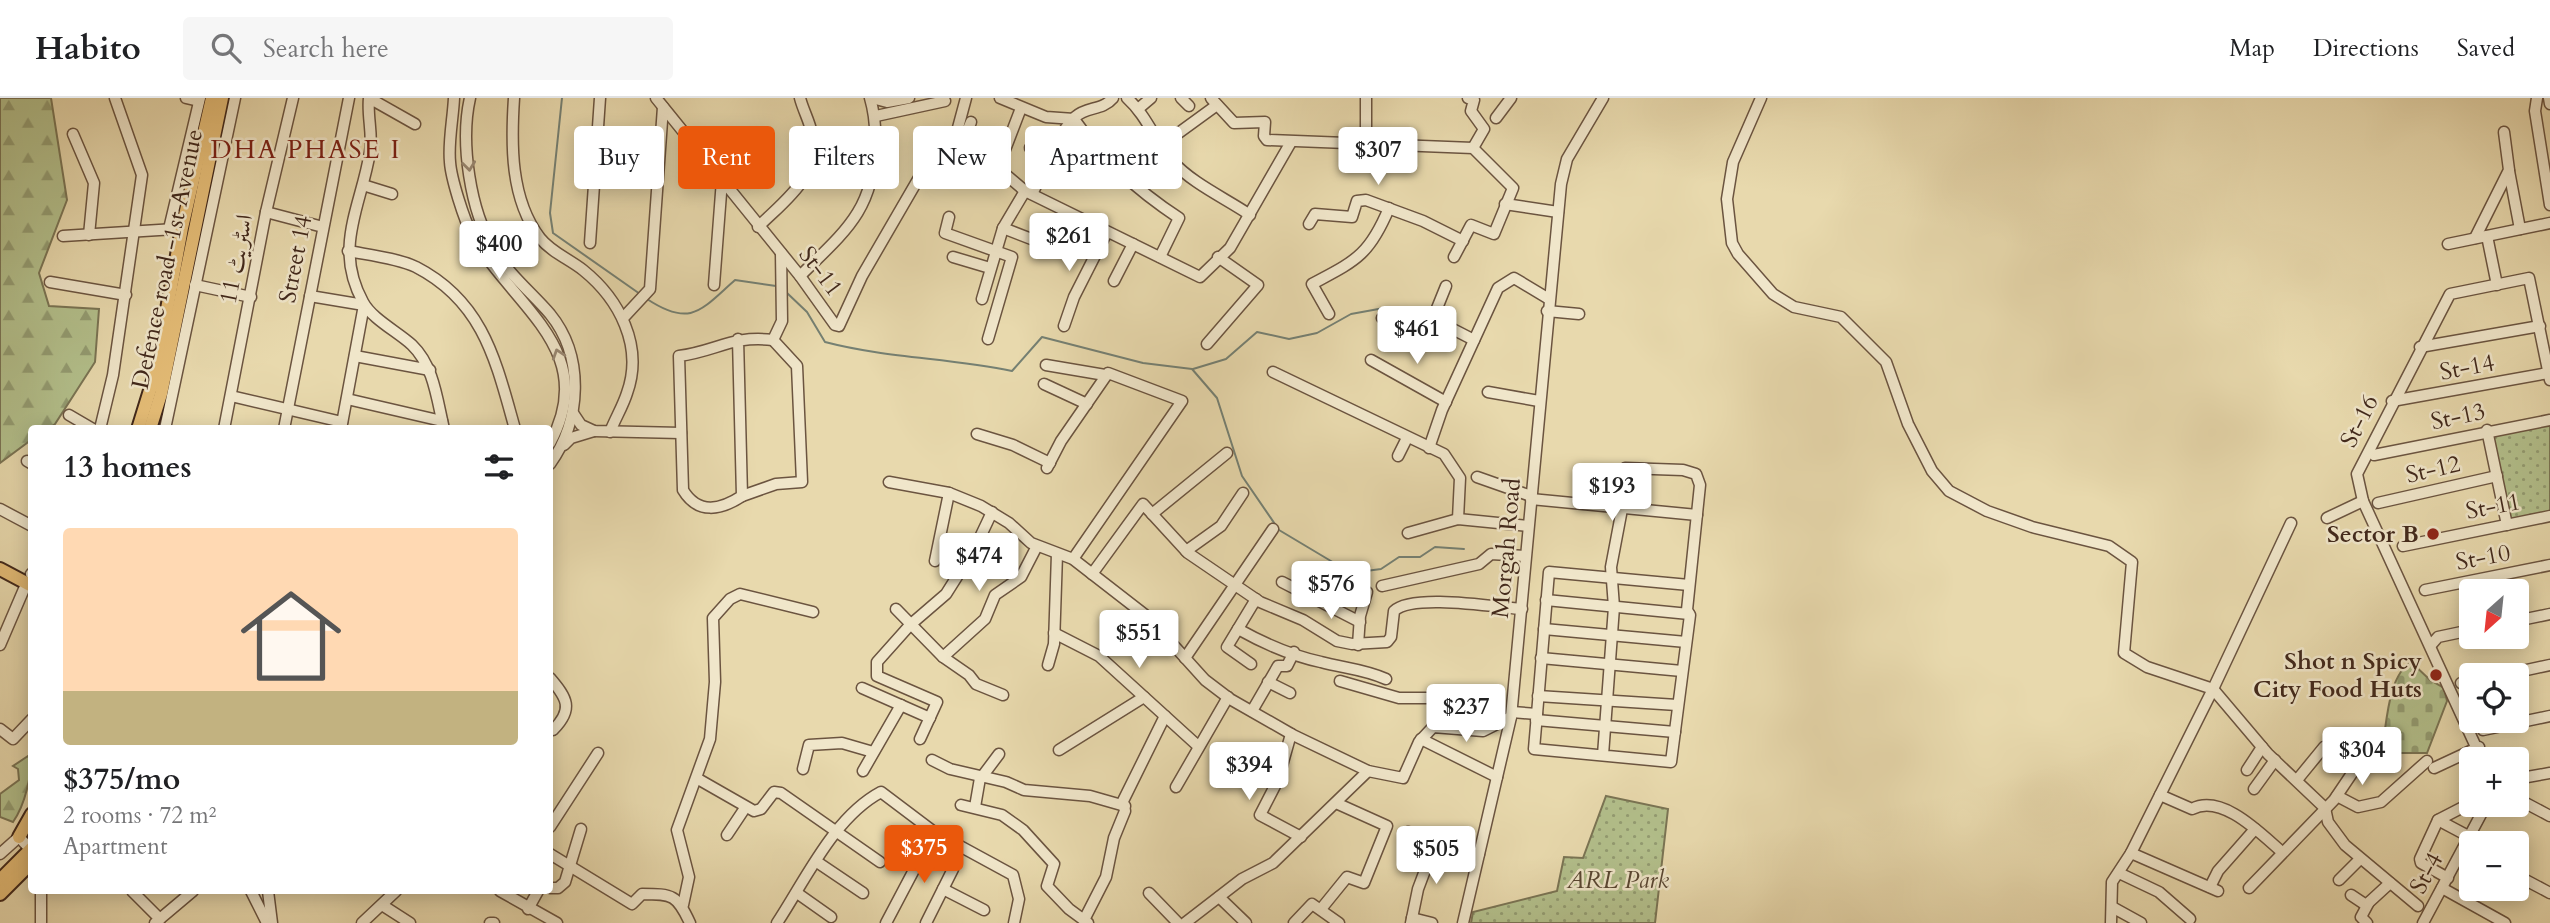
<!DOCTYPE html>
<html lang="en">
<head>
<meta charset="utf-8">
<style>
  body { margin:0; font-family:Cardo,Amiri,serif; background:#f6f6f6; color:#202124; height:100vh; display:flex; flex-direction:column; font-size:26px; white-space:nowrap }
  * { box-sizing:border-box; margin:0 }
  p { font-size:23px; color:#757577 }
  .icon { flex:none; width:38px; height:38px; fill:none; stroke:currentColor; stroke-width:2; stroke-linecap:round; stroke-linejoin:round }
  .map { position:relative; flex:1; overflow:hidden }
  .panel { position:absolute; left:28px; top:327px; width:525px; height:469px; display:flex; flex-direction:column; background:#fff; border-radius:7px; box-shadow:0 4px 18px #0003 }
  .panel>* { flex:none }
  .top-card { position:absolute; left:574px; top:28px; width:665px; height:63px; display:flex; gap:14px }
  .needle { width:46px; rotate:207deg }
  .buttons { position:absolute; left:2459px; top:481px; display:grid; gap:14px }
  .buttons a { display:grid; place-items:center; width:70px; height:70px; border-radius:7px; background:#fff; box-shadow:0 4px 18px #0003; font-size:35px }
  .price { position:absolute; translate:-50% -60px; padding:0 16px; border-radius:7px; background:#fff; color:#222; font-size:23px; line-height:46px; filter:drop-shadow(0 2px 4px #0008) }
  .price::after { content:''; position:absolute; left:50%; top:42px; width:21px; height:16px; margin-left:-10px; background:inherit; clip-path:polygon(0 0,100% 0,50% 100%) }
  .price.active { background:#ea580c; color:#fff }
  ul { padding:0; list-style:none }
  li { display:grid; align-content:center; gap:14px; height:371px; padding:0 35px }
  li+li { border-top:2px solid #e0e0e0 }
  li span { display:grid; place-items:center; height:217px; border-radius:7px; color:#555 }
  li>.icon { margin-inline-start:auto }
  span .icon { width:126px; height:126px; fill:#fffc; stroke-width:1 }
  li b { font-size:30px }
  h2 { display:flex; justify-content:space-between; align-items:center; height:84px; padding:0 35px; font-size:30px }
  .pill { padding:0 24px; border-radius:7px; background:#fff; box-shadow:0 4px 18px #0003; font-size:24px; line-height:63px }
  .pill.active { background:#ea580c; color:#fff }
  header { display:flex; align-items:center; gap:42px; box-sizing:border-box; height:98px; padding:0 35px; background:#fff; border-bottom:2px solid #e0e0e0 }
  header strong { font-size:33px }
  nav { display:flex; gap:38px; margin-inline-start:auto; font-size:24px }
  .search { width:490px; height:63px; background:#f6f6f6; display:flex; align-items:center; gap:18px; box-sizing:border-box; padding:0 24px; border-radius:7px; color:#757577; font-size:26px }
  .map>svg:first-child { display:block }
</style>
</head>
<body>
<header>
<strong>Habito</strong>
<div class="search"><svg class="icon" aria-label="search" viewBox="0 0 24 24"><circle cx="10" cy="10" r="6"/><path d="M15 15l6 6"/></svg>Search here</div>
<nav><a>Map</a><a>Directions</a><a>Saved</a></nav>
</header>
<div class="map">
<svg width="2550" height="825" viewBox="0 0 2550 825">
  <defs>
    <pattern id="forest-firs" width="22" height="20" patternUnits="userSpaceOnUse" patternTransform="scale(1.75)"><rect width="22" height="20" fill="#b3c08c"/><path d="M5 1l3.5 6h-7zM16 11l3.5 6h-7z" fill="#939c72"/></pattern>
    <pattern id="cemetery-stones" width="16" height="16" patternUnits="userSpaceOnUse" patternTransform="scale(1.75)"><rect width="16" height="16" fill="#b3c08c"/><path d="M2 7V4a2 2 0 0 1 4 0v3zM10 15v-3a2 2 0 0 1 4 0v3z" fill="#939c72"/></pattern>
    <pattern id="park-dots" width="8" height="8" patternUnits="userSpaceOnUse" patternTransform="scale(1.75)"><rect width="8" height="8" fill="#b3c08c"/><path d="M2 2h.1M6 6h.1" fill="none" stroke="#939c72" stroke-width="1.8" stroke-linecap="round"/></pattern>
  </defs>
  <rect width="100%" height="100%" fill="#e8d9ad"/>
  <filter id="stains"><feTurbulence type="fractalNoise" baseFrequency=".00286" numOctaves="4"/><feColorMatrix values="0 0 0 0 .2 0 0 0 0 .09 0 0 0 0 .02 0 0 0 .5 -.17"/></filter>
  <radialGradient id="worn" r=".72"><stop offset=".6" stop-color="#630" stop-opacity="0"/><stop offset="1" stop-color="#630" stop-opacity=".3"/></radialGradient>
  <g fill="url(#forest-firs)" stroke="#7a7454" stroke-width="2">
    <path d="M0,0H51L67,102L39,175L49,208L99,211L95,264L55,326L48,331H32L31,342L0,365Z"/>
    <path d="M31,656C32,677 25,707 13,724L0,719V696L19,682L18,671L13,668Z"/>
  </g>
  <path fill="url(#cemetery-stones)" stroke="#7a7454" stroke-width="2" d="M2411,564L2430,582L2444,590L2447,603L2427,655H2392L2383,645C2387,621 2389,577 2411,564Z"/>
  <g fill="url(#park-dots)" stroke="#7a7454" stroke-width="2">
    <path d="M2550,322V418L2507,427L2487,332Z"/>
    <path d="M1606,698L1668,711L1655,825H1471L1473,814L1557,793L1564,759L1583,760Z"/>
  </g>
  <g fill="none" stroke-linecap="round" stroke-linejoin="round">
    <g stroke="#758073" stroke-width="2">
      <path d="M562,0L550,115L553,135L640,196"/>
      <path d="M786,194L807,214L825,244C886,260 950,260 1012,273L1042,239L1143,265L1192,271L1217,300L1242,378L1279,432L1351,475L1381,471L1399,459H1420L1435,449L1464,451"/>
      <path d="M647,201C691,230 701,212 735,182L776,188"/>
      <path d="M1193,271L1226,261L1257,234L1289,241L1317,235L1351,216L1384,210"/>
    </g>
    <g stroke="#6b5440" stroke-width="13">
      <g id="minor">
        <path d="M186,0L199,3"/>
        <path d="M454,0C453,21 448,44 450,64C451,80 464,122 472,136C511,208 601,251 550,345"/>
        <path d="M470,0C460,44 470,113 494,151C508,176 532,195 550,216C585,259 581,323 550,366"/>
        <path d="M514,0C511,45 510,101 540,140C551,154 569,161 583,172C619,201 644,248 627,295C623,308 615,321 610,334"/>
        <path d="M656,0L800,178L835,227L839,228L862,178L920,78L955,41L966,0"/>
        <path d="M872,0L887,4L909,0"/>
        <path d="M1000,0L1046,19L1074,21C1102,61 1138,93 1179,120L1160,159"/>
        <path d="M1127,0C1147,18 1155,43 1172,63C1193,86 1225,100 1250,117"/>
        <path d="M1181,0L1189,8"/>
        <path d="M1211,0L1234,25L1265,24L1264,38L1267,42L1473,50L1513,90L1494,136L1471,127L1454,159"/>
        <path d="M1468,0L1474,2L1471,13L1484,31L1473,50"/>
        <path d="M1761,0L1733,64L1727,101L1732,145L1738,156L1773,196L1794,209L1841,219L1886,264L1908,326L1932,373L1949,393L1987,413L2032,429L2109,448L2132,464L2124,555L2147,569L2213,591L2268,656L2325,710L2328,724L2345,747L2418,808"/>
        <path d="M2537,0L2535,13L2550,107"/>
        <path d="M2549,0L2550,6"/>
        <path d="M1021,10L998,70L1025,93L1200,179L1230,150L1291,44"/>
        <path d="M1138,11L1151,0"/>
        <path d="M876,18L945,3"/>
        <path d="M1496,20L1511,0"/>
        <path d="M415,26L369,0C367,18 373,36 370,54C361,109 333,149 363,204C372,221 398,234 412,247C434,268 437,302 444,331"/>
        <path d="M73,36L94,85L89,137"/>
        <path d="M1162,47L1217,7"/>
        <path d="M1366,48V0"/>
        <path d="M1030,50L1050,60"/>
        <path d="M952,69L971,24"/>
        <path d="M2509,73L2520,131"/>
        <path d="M363,87L392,96"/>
        <path d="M1032,96C1044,73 1056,38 1075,19C1087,8 1102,13 1113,0"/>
        <path d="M1505,106L1558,114"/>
        <path d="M266,114L323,129"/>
        <path d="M949,119L945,135L1012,159L988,241"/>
        <path d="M1309,126L1315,116L1352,119L1357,103L1366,102L1423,123L1463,143"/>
        <path d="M758,129C785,102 821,78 812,36C810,24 803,12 800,0"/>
        <path d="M1003,130L1047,147"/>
        <path d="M169,131L200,0"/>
        <path d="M63,138L175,131"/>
        <path d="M2487,138L2497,187"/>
        <path d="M2475,140L2509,72L2504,34"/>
        <path d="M590,145L600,0"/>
        <path d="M2448,146L2550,125"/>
        <path d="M348,153C369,157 397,160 416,169C484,204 496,264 515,331"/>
        <path d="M953,159L990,170"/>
        <path d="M800,178C843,135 874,113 875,48C876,30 875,17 870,0"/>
        <path d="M1114,183L1133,146"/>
        <path d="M50,184L126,197"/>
        <path d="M195,187L251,199"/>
        <path d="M714,187L722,82"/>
        <path d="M310,198L364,207L341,331"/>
        <path d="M982,201L1003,130L1025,93"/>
        <path d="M1547,213L1579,216"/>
        <path d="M1329,216L1312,186C1355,163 1369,158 1389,110"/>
        <path d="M624,219L650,191L663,9"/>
        <path d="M1382,220L1425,240L1446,188"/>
        <path d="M1433,221L1474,242"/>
        <path d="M1064,228L1074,199L1107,134"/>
        <path d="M738,241L742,398C721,412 698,417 683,392L679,258C717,253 732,237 773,242L782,223L781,155"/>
        <path d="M1207,246L1258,187L1218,159"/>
        <path d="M2420,249L2540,228"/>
        <path d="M355,258L430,272"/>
        <path d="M1371,262L1446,304"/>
        <path d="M1046,267L1105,277"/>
        <path d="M1273,274L1444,356L1460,380L1458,421"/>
        <path d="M1044,286L1087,306"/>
        <path d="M1488,294L1539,303"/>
        <path d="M231,298L342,324"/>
        <path d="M347,301L442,323"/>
        <path d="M2392,303L2548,275"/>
        <path d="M573,315L581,327L594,333L681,335"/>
        <path d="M69,317L93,331"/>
        <path d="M100,331L113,277L142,77L115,0"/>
        <path d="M165,331L235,0"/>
        <path d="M224,331L266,114L293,0"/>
        <path d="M284,331L349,0"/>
        <path d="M2487,332L2507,427"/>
        <path d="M977,336L1013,347L1050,365"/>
        <path d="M564,347L571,340L594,333"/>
        <path d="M1429,350L1442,312L1498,190L1514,180L1549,201"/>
        <path d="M2374,357L2550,322"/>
        <path d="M1398,358L1407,340"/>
        <path d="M27,363L32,366"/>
        <path d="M1047,370L1061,343L1108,275L1182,303L1073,461"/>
        <path d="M1477,379L1531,398"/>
        <path d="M889,384L949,395L981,408L1009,425L1031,445L1073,461L1149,520L1205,582L1230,601L1293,637L1368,673L1403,680L1419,644L1433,629L1483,633L1511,619"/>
        <path d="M742,398L776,386L802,384L797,268L773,242"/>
        <path d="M1531,401L1697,417"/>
        <path d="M2378,405L2497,378"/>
        <path d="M0,411L32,428"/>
        <path d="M1152,416L1227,355"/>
        <path d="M2327,420L2363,403"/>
        <path d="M1408,435L1458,421L1528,428"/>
        <path d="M2403,448L2550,418"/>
        <path d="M1186,453L1221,428L1243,395"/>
        <path d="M935,463L949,395"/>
        <path d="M31,476L32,475"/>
        <path d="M1092,476L1143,406L1188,455L1260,504L1303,522L1337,543L1352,546L1387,544L1391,539L1394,513C1412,495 1495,509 1522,511"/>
        <path d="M1282,484L1360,524"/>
        <path d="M1382,488L1479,466L1491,456L1525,458"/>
        <path d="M2425,492L2550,467"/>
        <path d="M1546,502L1689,516"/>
        <path d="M896,511L943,559L969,577L976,586L1003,597"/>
        <path d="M2516,523L2550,516"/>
        <path d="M1238,531C1263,545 1293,558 1321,564C1343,570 1364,571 1386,581"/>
        <path d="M1544,531L1686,544"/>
        <path d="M1054,535L1099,558L1198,648"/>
        <path d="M0,547L24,491"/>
        <path d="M1358,547L1360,518L1367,494"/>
        <path d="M2431,547L2438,539L2471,532"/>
        <path d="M943,559L985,521L995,497L1021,479L1037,448"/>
        <path d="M1185,560L1273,431"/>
        <path d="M1541,560L1682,573"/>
        <path d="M1251,566L1227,549L1256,501"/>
        <path d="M1048,567L1054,546L1057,456"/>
        <path d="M2499,578L2550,567"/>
        <path d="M550,580C567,600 574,611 553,632"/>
        <path d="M1340,583L1399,600H1437L1433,629"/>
        <path d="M1268,584L1290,595"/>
        <path d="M2461,585L2471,583"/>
        <path d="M862,590L930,620"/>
        <path d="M1538,598L1677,607"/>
        <path d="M1252,613L1278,568H1287L1294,554"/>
        <path d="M1512,614L1537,616L1534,651L1671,664L1690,517L1687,512L1700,387L1696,376L1683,372L1625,370L1622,411L1611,469L1614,509L1603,657"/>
        <path d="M1537,616L1549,474L1689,487"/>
        <path d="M1536,622L1675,634"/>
        <path d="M0,631L13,641L32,621"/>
        <path d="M2483,632L2550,618"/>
        <path d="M1291,636L1278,682L1260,717L1301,739"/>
        <path d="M920,641L937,604L877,578V564L910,527L946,496L975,450L992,414"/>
        <path d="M1421,641L1497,679"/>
        <path d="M1059,652L1144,599"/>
        <path d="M932,662L950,671L1006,684L1024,692L1090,698L1125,708"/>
        <path d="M2482,662L2363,403L2357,376L2450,196L2529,180L2550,282"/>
        <path d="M2434,670L2479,649"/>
        <path d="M803,671L809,647L842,645L873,654"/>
        <path d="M2247,672L2262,649"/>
        <path d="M863,673L901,607"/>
        <path d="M981,680L999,656"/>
        <path d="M698,681L754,713L761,711L774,694L781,695L880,764"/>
        <path d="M2516,681L2550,675"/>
        <path d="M2297,682L2324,649L2355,671"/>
        <path d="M1176,689L1228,599"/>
        <path d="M2254,691L2275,662"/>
        <path d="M2160,697L2192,711C2222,695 2261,736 2282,754"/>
        <path d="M2337,698L2358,709L2381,704L2427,663"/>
        <path d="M2516,700L2550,718"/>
        <path d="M961,707L1002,717L1023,732L1054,766L1047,788L1069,811L1088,825"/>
        <path d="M975,709L980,680"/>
        <path d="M2438,722L2470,739"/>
        <path d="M550,729L598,655"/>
        <path d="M1408,734L1479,756"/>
        <path d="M727,737L745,710"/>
        <path d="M2131,755L2218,793"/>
        <path d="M0,756L19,739L30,751"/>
        <path d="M550,756L632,806L642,796C673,796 677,797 690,825"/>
        <path d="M817,764L863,795"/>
        <path d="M2119,775L2159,794L2190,821"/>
        <path d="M2516,777L2550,795"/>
        <path d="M2448,780L2421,765L2420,761L2438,722L2471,705"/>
        <path d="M2339,782L2360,761"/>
        <path d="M2210,789L2218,773L2255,731"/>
        <path d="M550,790H558L565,784L581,731"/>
        <path d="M2249,790L2334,702L2363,659"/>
        <path d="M2442,790L2505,825"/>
        <path d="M943,791L984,812"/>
        <path d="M41,793V825"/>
        <path d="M132,793L160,821"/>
        <path d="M251,793L267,825"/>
        <path d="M268,793L272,825"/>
        <path d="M500,793L557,825"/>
        <path d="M797,795L831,819"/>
        <path d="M1149,795L1178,825"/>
        <path d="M2351,797L2366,807L2390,785"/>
        <path d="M1219,799L1246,825"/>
        <path d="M382,807L410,825"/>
        <path d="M683,807L689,779L677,732L710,641L715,584L713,520L730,501L740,496L813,514"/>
        <path d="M2112,809L2141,825"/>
        <path d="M528,811L538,793"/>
        <path d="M1321,811L1347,779L1364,785L1387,728L1336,705"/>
        <path d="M1412,820L1432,825"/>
        <path d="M1084,822L1106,779L1114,740L1125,713L1123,703L1165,618"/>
        <path d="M155,825L193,793"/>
        <path d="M362,825L396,793"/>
        <path d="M490,825H494"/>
        <path d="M777,825C806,781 834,719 881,694L934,734L1013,777L1019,801L1014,825"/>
        <path d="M886,825L934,734"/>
        <path d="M926,825L953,771"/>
        <path d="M1185,825L1242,781L1273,765L1368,673"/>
        <path d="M1294,825L1312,806L1339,825"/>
        <path d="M1411,825L1418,791L1436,743"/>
        <path d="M1463,825L1511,619L1561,86L1567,61L1603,0"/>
        <path d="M2111,825L2112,784L2131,755L2213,591L2291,425"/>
        <path d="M2367,825L2361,819L2368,806"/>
        <path d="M2423,825L2486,707"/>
      </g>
    </g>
    <g stroke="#41281b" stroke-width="16">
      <g id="major">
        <path d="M138,331L155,276L182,130L212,0"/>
        <path d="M150,331L161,296L222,0"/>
        <path d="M0,471L32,488"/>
        <path d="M19,739L32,716"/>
        <path d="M0,782L32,750"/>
        <path d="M0,796L32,764"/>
      </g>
    </g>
    <use href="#minor" stroke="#f0e6ca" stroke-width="10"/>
    <use href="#major" stroke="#e4bc76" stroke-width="12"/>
  </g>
  <defs><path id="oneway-chevron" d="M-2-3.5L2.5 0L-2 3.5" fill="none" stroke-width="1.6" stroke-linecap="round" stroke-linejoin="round" transform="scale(1.75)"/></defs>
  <g stroke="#988772">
    <use href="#oneway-chevron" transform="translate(469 68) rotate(83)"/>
    <use href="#oneway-chevron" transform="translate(558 256) rotate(-108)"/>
  </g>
  <g fill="#8f2418" stroke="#f0e6ca" stroke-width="2.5">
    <circle cx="2433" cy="436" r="7"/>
    <circle cx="2436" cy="577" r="7"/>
  </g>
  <g text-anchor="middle" stroke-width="5" stroke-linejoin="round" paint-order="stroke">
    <g font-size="24" fill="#41281b" stroke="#f0e6ca">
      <text transform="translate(167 161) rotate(-78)" y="8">Defence road -1st Avenue</text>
      <text transform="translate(236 161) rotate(-79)" y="8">اسٹریٹ 11</text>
      <text transform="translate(295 161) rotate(-79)" y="8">Street 14</text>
      <text transform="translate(821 173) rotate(53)" y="8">St-11</text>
      <text transform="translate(2467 269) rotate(-11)" y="8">St-14</text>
      <text transform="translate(2458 318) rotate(-12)" y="8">St-13</text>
      <text transform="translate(2359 323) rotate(-63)" y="8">St-16</text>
      <text transform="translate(2433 371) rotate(-13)" y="8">St-12</text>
      <text transform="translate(2493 408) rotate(-11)" y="8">St-11</text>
      <text transform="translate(1506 450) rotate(-85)" y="8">Morgah Road</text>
      <text transform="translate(2483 459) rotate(-11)" y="8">St-10</text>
      <text transform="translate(2426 775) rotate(-62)" y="8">St-4</text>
    </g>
    <g font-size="24" font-weight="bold" fill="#41281b" stroke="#f0e6ca" text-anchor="end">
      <text x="2419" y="444">Sector B</text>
      <text x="2422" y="571">Shot n Spicy<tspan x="2422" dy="28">City Food Huts</tspan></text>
    </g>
    <g font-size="24" font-style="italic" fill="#584632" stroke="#f0e6ca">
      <text x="1618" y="790">ARL Park</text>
    </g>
    <g font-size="26" letter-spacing="2" fill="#7a1f14" stroke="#f0e6ca">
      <text x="306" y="60">DHA PHASE I</text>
    </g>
  </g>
  <rect width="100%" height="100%" filter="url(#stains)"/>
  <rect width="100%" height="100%" fill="url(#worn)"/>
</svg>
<div class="buttons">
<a><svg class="needle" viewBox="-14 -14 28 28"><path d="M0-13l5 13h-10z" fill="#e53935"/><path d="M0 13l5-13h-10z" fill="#757577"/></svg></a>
<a><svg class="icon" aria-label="locate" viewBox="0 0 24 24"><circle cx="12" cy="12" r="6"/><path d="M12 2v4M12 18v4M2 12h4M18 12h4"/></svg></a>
<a>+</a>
<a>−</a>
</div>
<b class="price" style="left:1378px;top:89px">$307</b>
<b class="price" style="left:1069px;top:175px">$261</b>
<b class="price" style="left:499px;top:183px">$400</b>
<b class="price" style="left:1417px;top:268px">$461</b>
<b class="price" style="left:1612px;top:425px">$193</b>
<b class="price" style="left:979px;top:495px">$474</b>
<b class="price" style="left:1331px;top:523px">$576</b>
<b class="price" style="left:1139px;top:572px">$551</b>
<b class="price" style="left:1466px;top:646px">$237</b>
<b class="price" style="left:2362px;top:689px">$304</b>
<b class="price" style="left:1249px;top:704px">$394</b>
<b class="price active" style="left:924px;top:787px">$375</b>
<b class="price" style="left:1436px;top:788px">$505</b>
<div class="top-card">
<a class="pill">Buy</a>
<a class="pill active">Rent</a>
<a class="pill">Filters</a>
<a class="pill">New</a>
<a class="pill">Apartment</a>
</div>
<section class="panel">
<h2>13 homes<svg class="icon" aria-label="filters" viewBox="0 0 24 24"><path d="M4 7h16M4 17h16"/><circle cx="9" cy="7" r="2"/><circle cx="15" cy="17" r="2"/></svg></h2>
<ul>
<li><span style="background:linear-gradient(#ffd9b3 75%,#c2b280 0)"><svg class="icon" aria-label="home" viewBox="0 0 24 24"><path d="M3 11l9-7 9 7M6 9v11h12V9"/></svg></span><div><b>$375/mo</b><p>2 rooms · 72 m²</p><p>Apartment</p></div></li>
</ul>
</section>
</div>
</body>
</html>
